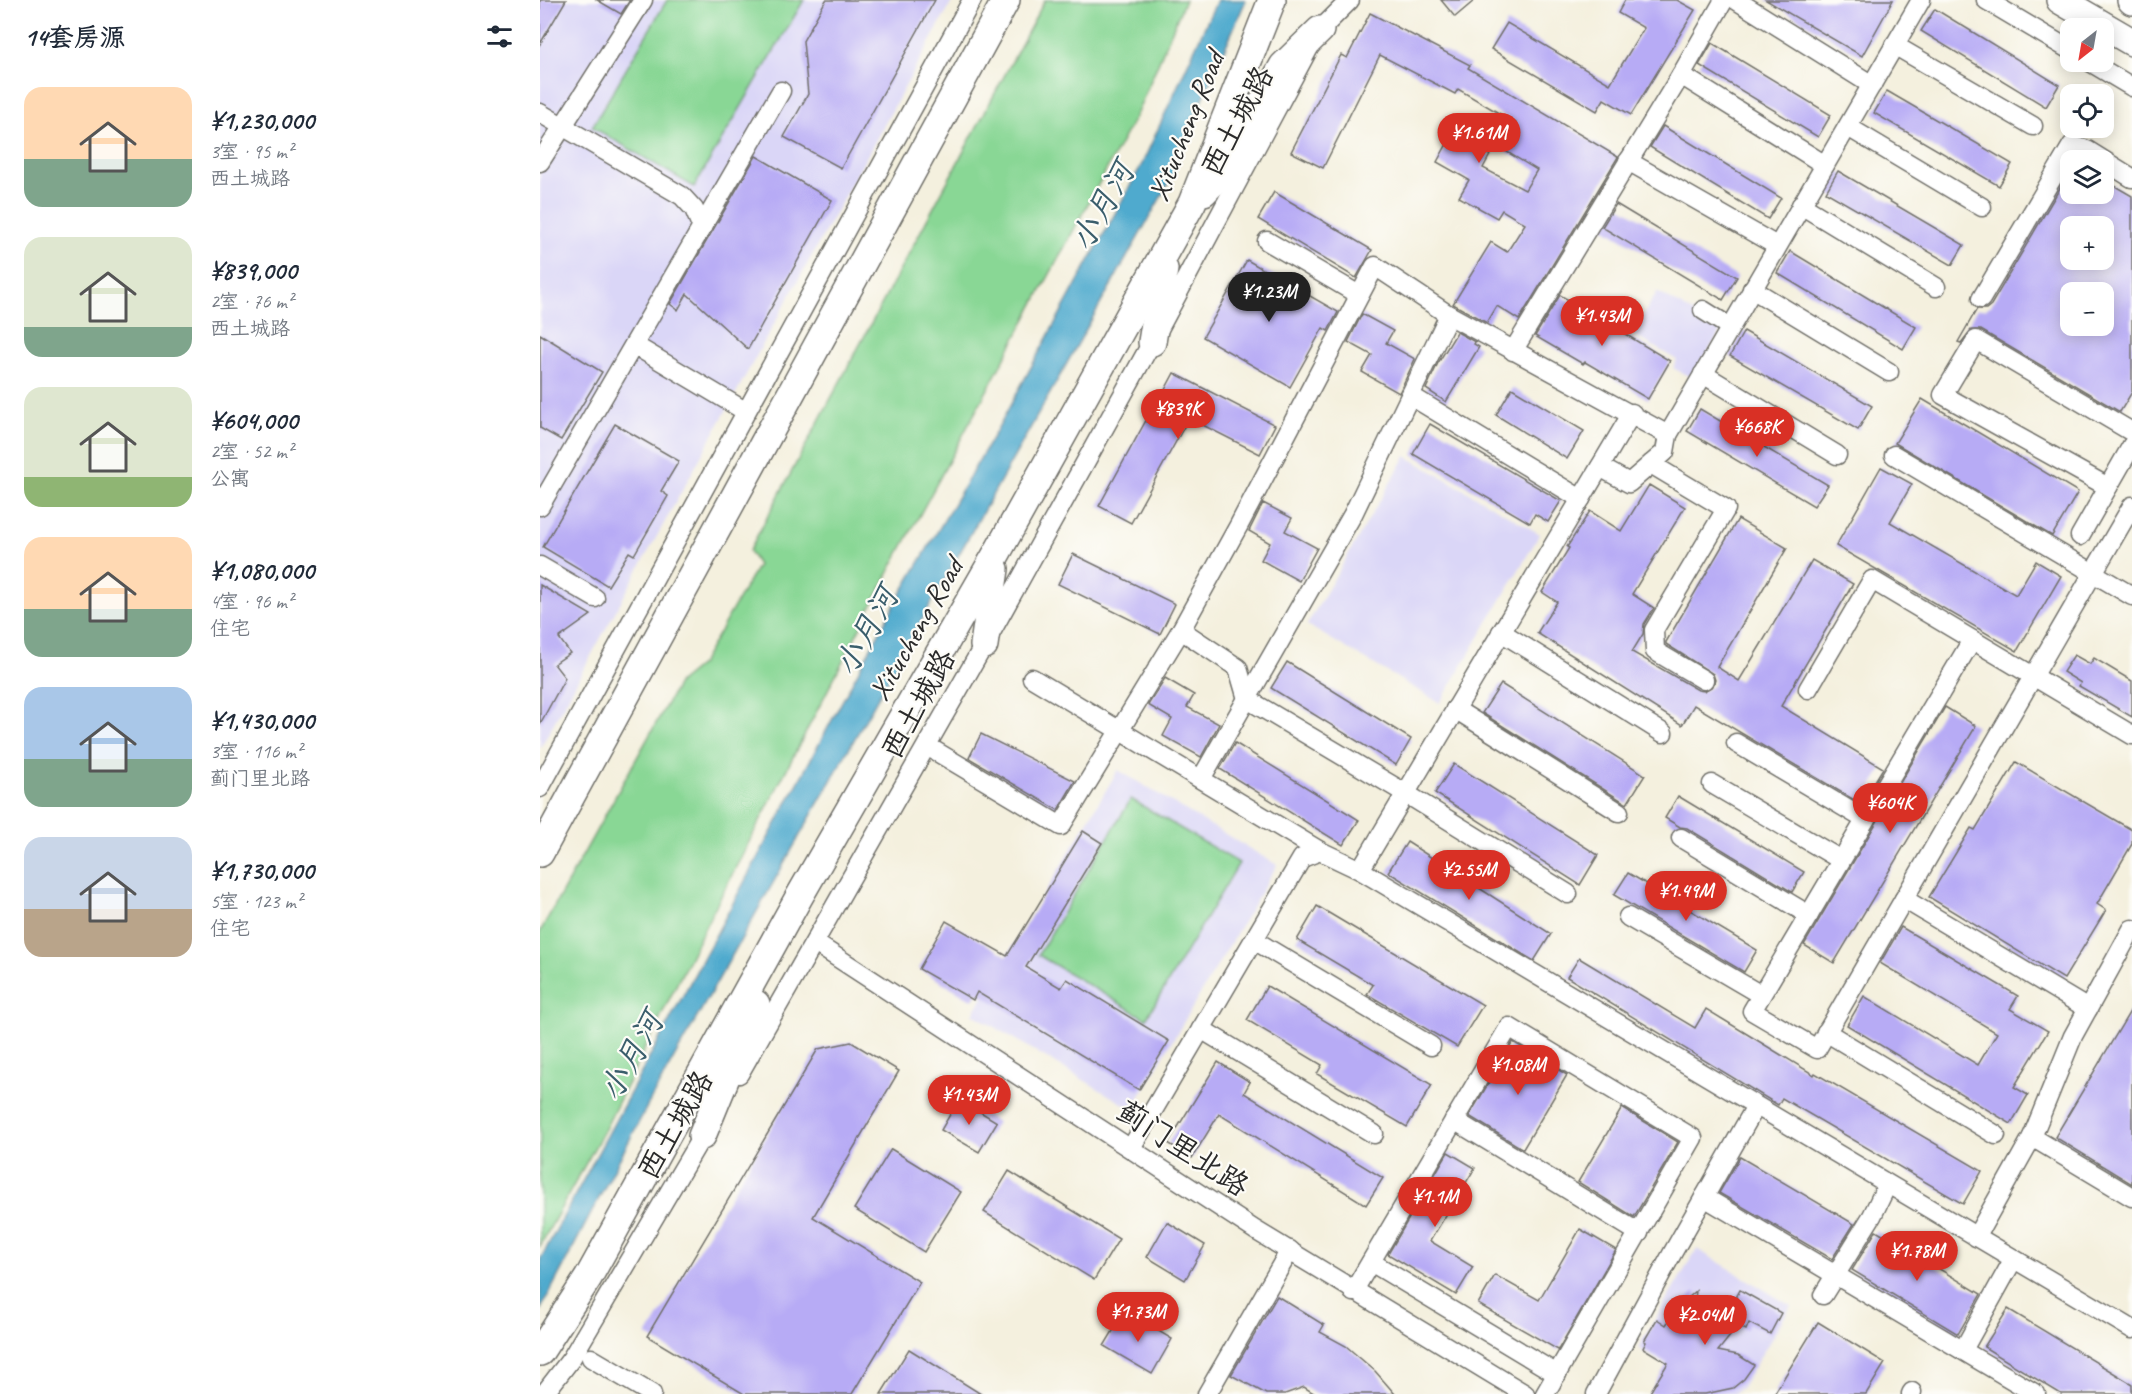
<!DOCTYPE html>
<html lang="zh">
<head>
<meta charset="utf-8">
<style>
  body { margin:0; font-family:Caveat,"LXGW WenKai TC",sans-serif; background:#f6f6f7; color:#1f2937; height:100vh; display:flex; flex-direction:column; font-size:22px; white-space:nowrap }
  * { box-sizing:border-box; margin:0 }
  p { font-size:20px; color:#747a83 }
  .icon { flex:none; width:33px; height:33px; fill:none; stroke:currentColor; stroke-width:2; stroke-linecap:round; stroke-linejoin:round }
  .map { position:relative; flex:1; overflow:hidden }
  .drawer { display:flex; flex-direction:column; background:#fff; width:540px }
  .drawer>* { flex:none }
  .needle { width:39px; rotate:211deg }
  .buttons { position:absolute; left:1520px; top:18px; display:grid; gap:12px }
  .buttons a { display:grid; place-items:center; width:54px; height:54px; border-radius:12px; background:#fff; box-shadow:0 3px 15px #0003; font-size:30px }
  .price { position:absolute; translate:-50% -51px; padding:0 14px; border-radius:21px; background:#d93025; color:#fff; font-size:20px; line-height:39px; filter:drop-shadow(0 2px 3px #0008) }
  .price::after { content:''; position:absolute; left:50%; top:36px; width:18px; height:14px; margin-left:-9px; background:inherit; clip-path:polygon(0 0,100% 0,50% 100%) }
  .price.active { background:#222; color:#fff }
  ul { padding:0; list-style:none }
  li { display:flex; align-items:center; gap:18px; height:150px; padding:0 24px }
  li span { display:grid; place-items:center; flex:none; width:168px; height:120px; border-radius:18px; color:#555 }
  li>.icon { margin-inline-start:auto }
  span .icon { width:72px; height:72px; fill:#fffc; stroke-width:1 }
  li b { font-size:26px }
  h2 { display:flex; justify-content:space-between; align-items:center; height:72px; padding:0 24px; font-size:26px }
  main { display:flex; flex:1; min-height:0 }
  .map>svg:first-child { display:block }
</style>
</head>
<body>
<main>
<section class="drawer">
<h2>14套房源<svg class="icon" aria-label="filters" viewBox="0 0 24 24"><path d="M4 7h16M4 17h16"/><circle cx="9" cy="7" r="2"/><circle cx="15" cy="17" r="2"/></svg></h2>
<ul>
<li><span style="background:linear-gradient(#ffd9b3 60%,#7fa58c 0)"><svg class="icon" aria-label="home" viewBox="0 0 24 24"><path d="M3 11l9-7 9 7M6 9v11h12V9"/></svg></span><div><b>¥1,230,000</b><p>3室 · 95 m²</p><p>西土城路</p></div></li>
<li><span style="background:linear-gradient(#dfe7d0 75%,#7fa58c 0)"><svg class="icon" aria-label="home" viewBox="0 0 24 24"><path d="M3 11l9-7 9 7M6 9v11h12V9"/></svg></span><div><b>¥839,000</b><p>2室 · 76 m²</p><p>西土城路</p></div></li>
<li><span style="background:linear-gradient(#dfe7d0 75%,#8fb573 0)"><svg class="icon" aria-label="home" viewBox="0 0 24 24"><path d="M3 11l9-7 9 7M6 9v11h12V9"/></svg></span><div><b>¥604,000</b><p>2室 · 52 m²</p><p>公寓</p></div></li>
<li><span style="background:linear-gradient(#ffd9b3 60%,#7fa58c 0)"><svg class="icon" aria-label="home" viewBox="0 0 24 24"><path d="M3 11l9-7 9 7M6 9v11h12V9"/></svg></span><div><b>¥1,080,000</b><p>4室 · 96 m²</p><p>住宅</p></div></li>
<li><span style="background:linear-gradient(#a9c7e8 60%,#7fa58c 0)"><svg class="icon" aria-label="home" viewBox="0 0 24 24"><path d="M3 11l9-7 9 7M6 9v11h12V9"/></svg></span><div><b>¥1,430,000</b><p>3室 · 116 m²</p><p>蓟门里北路</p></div></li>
<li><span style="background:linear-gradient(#c9d6e8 60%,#b9a48a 0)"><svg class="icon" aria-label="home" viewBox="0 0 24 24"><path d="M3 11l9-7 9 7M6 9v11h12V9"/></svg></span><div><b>¥1,730,000</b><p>5室 · 123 m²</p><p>住宅</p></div></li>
</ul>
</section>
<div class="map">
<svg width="1592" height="1394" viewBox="0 0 1592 1394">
  <rect width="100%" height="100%" fill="#fdfcf7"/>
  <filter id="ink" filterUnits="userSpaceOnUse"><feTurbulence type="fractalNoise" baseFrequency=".0167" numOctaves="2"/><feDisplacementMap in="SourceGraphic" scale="12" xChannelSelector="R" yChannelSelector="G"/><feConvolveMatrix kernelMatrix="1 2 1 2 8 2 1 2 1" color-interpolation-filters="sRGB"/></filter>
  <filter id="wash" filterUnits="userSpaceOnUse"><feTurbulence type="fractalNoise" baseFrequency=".008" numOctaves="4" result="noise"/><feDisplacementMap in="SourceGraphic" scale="24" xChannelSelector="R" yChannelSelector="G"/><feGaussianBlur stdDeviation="1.35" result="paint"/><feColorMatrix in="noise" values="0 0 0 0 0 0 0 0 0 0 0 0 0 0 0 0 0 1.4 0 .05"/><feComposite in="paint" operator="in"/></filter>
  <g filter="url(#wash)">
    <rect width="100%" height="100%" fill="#f4f0de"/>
    <g fill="#dad6f7">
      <path d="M0,0H413L0,748Z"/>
      <path d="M1117,292L1182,329L1152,378L1133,368L1137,360L1092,334Z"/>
      <path d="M866,456L1000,534L900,703L767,625Z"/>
      <path d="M578,770L737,865L592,1109L433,1014Z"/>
      <path d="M1157,1249L1251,1306L1202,1387L1193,1394H1174L1098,1348Z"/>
    </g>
    <g fill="#89d795" stroke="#5a8160" stroke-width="1.5">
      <path d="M127,0H264L154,187L52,127Z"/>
      <path d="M505,0H645L597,113L350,570L167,923L66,1127L0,1246V932L139,682L161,664L218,565L209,551Z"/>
      <path d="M591,799L699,863L606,1019L498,955Z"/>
    </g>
    <path fill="#50aace" stroke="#3e6a7c" stroke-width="1.5" d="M677,0H706L655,117L630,181L112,1097L0,1311V1260L352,609L454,435L602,164Z"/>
    <g id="blocks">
      <g fill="#b7abf5" fill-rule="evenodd">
        <path d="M0,0H26L0,44Z"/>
        <path d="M57,0H90L81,14Z"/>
        <path d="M286,0H395L301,168L244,137L268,94L263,41Z"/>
        <path d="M901,0H935L915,17Z"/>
        <path d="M1085,0H1137L1155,10L1091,115L1064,99L1057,111L951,49L967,23L1070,84L1104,28L1078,13Z"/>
        <path d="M1226,0H1353L1322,56Z"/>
        <path d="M1395,9L1519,85L1506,107L1381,31Z"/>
        <path d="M830,13L930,65L928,68L1078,157L979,320L957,306L947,323L913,304L951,242L967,252L985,224L962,210L957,218L919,197L929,180L897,162L912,135L950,155L943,168L985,190L997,170L962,149L976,123L918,89L915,94L840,55L783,168L751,152L801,55L807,58Z"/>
        <path d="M1172,43L1291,115L1278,137L1159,65Z"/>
        <path d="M1347,91L1472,164L1459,186L1334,113Z"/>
        <path d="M1123,126L1241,198L1228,219L1110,147Z"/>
        <path d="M216,156L292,200L208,349L147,294L138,310L130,304Z"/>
        <path d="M1298,171L1424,245L1412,265L1286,192Z"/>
        <path d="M1530,171V194H1563V179L1592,196V392L1580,412L1441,330H1431L1421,343L1418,342L1437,309H1446L1451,305ZM1530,226H1563V260H1530ZM1530,292H1563V326H1530Z"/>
        <path d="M734,192L832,250L816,278L718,219Z"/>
        <path d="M1076,204L1197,277L1183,300L1062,227Z"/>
        <path d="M1250,251L1376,327L1363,349L1237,273Z"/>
        <path d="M707,260L798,312L788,331L783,328L750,387L663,337Z"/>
        <path d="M1020,295L1130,361L1108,399L1045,362L1043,364L995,336Z"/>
        <path d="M822,314L853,331L846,343L875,359L859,393L822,372L832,355L808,342Z"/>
        <path d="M1204,331L1332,406L1318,430L1190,356Z"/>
        <path d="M917,332L935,342L934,344L939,347L906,402L886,389L898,363Z"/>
        <path d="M0,334L62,372L21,440L0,428Z"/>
        <path d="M634,373L735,425L720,454L649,418L591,523L559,506L609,415L611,416Z"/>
        <path d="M972,388L1044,431L1027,459L956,415Z"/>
        <path d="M1382,399L1538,492L1512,536L1355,443Z"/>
        <path d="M1160,409L1288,485L1274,506L1147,431Z"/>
        <path d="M75,424L139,461L121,491L128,496L94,555L89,552L68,586L3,547Z"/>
        <path d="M890,424L1021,501L1008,522L995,514L990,523L873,454Z"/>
        <path d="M1341,467L1372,484L1350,522L1476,595L1496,561L1521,576L1477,651L1296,546Z"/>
        <path d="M1109,485L1145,507L1092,594L1114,608L1104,624L1103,634L1092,652L1158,690L1164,691L1173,686L1175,680L1173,674L1126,644V642L1198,519L1247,548L1177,667L1199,681L1272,560L1313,584L1241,706L1343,768L1321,804L1154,705L1142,725L997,633L1017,602L1002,592L1029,548L1027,547L1050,511L1081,531Z"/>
        <path d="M723,503L752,518L745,531L777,548L759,581L721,560L730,543L709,531Z"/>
        <path d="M533,554L635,604L620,634L518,584Z"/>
        <path d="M0,585L51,615L19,638L30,653L14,664L25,678L0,724Z"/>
        <path d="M1534,655L1550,664L1554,658L1592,681V717L1539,686L1541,683L1523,672Z"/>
        <path d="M747,662L871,739L856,765L731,688Z"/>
        <path d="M625,678L654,695L647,707L679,724L661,757L623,736L632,719L608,705Z"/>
        <path d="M961,684L1105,775L1087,804L942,713Z"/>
        <path d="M1405,707L1436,726L1294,963L1264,945Z"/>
        <path d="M441,734L535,781L518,810L429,758Z"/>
        <path d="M695,743L819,820L803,845L680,769Z"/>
        <path d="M1476,762L1592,830V844L1557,904L1566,910L1524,979L1389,897L1431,828L1435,830Z"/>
        <path d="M914,764L1058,855L1040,885L895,793Z"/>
        <path d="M1138,796L1264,872L1252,892L1147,828L1140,827L1125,818Z"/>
        <path d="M543,831L562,843L486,967L521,988L527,979L629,1041L599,1090L437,992L433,1000L379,969L406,921L467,956Z"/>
        <path d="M867,842L1011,934L994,961L848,872Z"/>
        <path d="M1088,873L1217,950L1204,972L1074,895Z"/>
        <path d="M777,906L943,1005L917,1047L827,994L833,985L757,940Z"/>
        <path d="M1361,927L1478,996L1470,1009L1508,1031L1474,1087L1488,1095L1471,1124L1307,1025L1324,996L1438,1065L1457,1033L1340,963Z"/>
        <path d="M1039,958L1155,1028L1166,1009L1274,1075L1275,1073L1442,1171L1423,1204L1242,1098L1238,1105L1027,977Z"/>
        <path d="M727,986L892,1085L867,1127L777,1074L782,1065L707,1020Z"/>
        <path d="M1592,1008V1184L1515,1137Z"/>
        <path d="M311,1042L359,1071L273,1217L380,1282L312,1394H204L107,1336L278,1049Z"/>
        <path d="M973,1042L1027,1075L983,1149L929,1116Z"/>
        <path d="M678,1062L710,1082L704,1093L843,1178L826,1205L679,1114L652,1158L628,1143Z"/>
        <path d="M419,1099L457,1122L439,1152L401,1130Z"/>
        <path d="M1082,1108L1138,1142L1094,1217L1038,1182Z"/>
        <path d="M351,1149L421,1192L384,1252L314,1209Z"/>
        <path d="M908,1152L935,1168L890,1241L933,1267L916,1295L848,1254Z"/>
        <path d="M1200,1157L1314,1224L1292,1259L1179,1193Z"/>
        <path d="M469,1171L579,1239L554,1280L444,1212Z"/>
        <path d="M627,1222L665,1245L645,1280L607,1257Z"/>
        <path d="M1040,1229L1076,1250L1018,1350L938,1304L955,1275L999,1300Z"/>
        <path d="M1336,1231L1441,1294L1418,1334L1312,1270Z"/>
        <path d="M1200,1290L1241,1313L1230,1334L1209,1323L1206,1330L1198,1326L1178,1351L1198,1355L1214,1365L1204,1379L1193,1388L1165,1394H1109L1128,1363L1103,1348L1106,1342L1104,1341L1117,1319L1126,1325L1136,1309L1156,1291L1152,1326L1174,1307L1187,1314Z"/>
        <path d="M737,1296L784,1325L780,1332L806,1346L835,1371L855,1394H775L764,1387L745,1394H726L691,1375Z"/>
        <path d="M1468,1309L1592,1384V1394H1521L1444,1347Z"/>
        <path d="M585,1311L632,1339L612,1374L564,1346Z"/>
        <path d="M1278,1322L1345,1363L1326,1394H1234Z"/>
        <path d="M369,1349L441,1394H341Z"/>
      </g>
    </g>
  </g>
  <g filter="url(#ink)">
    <use href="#blocks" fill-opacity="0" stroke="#71706a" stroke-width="1.5"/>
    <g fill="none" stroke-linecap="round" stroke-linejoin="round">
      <g stroke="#71706a" stroke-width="21">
        <g id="minor">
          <path d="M1196,0L1332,85"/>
          <path d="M1446,0L1530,50"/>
          <path d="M1354,45L1493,126"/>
          <path d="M1550,62L1592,87"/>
          <path d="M1141,75L1285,165"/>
          <path d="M0,113L142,196L154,209L162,228"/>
          <path d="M1308,127L1442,207"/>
          <path d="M1088,161L1237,246"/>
          <path d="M0,162L103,0"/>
          <path d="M1261,205L1396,287"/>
          <path d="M727,241L819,295"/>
          <path d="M1212,289L1349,372"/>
          <path d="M1441,299L1532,145L1547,150L1592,178"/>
          <path d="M1163,310L1190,327"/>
          <path d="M94,345L205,411"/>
          <path d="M973,351L1141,75L1184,0"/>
          <path d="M1163,374L1297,455"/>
          <path d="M871,396L1041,499"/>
          <path d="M1354,455L1592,596"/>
          <path d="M1111,464L1186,509L1114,630L1115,651L1164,680"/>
          <path d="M1060,467L1089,483L1125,452L1128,435L1381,0"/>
          <path d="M1568,487L1403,395L1436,340L1592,432"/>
          <path d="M0,506L241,91"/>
          <path d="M1540,536L1592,445"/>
          <path d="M0,566L55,598"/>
          <path d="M641,630L698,668L707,699L865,793L1028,894"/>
          <path d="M961,632L1123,733"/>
          <path d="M1432,640L1212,1011L1277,1049L1592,506"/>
          <path d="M492,678L780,851"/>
          <path d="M1268,689L1332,580L1592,735"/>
          <path d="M915,709L1079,812"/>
          <path d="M1196,743L1324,819"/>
          <path d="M387,746L521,826L641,630L699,525L835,266L909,315L1128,435"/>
          <path d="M661,779L813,514L909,315"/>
          <path d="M1172,784L1301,860"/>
          <path d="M0,788L432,0"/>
          <path d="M1141,838L1269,915"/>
          <path d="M820,870L1092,413"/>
          <path d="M1364,899L1548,1009"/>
          <path d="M1088,917L1221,995"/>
          <path d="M714,940L891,1046"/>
          <path d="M275,943L715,1230L985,1394"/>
          <path d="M661,1029L834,1134"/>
          <path d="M1286,1032L1456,1135"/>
          <path d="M199,1074L444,645L612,342L770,46L780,30L810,0"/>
          <path d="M914,1120L1099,1233"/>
          <path d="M1492,1137L1592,1197"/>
          <path d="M591,1148L762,858L780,851L820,870L1592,1329"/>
          <path d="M1164,1197L1496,1394"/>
          <path d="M1436,1237L1492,1137L1533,1036L1592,929"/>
          <path d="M831,1262L1017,1374"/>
          <path d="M813,1292L969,1027L1153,1138L1005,1394"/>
          <path d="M1283,1295L1332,1216L1347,1185"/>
          <path d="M1423,1350L1473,1260"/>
          <path d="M51,1358L112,1394"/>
          <path d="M4,1394L31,1359L168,1126"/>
          <path d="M667,1394L750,1250"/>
          <path d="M1056,1394L1133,1252L1216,1106"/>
          <path d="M1371,1394L1372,1392"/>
        </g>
      </g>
      <g stroke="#71706a" stroke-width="30">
        <g id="highway">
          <path d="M1520,0L1592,42"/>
          <path d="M1591,0L1592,1"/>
          <path d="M664,192L685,170L743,66L780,30"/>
          <path d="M612,342L624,269"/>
          <path d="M444,645L455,569"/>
          <path d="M0,853L466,0"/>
          <path d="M162,1136L216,1004"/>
          <path d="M0,1352L48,1278L259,897L457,553L652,203L732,0"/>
        </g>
      </g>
      <use href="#minor" stroke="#fff" stroke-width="18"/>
      <use href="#highway" stroke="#fff" stroke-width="27"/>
    </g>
  </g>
  <g text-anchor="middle" stroke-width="4.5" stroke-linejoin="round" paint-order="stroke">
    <g font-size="30" fill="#2b2b2b" stroke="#fdfcf7">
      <text transform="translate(697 121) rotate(-62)" y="10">西土城路</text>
      <text transform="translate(646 126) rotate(-68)" y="10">Xitucheng Road</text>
      <text transform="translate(376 629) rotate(-60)" y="10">Xitucheng Road</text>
      <text transform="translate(378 704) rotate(-61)" y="10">西土城路</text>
      <text transform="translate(135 1125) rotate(-60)" y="10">西土城路</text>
      <text transform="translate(643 1148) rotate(33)" y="10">蓟门里北路</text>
    </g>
    <g font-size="32" font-style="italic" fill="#3a5e6c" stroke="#fdfcf7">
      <text transform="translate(562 206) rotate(-61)" y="11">小月河</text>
      <text transform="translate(326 631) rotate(-61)" y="11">小月河</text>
      <text transform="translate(91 1056) rotate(-61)" y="11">小月河</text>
    </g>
  </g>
</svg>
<div class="buttons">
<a><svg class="needle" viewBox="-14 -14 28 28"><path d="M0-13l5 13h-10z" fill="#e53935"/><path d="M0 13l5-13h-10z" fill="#747a83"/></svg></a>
<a><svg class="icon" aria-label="locate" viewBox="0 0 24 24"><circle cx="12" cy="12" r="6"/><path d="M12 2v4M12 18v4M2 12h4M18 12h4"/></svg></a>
<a><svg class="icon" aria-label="layers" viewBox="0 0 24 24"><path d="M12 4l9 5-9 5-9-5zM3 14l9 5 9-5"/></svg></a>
<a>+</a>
<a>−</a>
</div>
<b class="price" style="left:939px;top:164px">¥1.61M</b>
<b class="price active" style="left:729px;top:323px">¥1.23M</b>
<b class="price" style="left:1062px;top:347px">¥1.43M</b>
<b class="price" style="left:638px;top:440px">¥839K</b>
<b class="price" style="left:1217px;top:458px">¥668K</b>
<b class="price" style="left:1350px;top:834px">¥604K</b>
<b class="price" style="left:929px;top:901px">¥2.55M</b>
<b class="price" style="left:1146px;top:922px">¥1.49M</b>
<b class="price" style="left:978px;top:1096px">¥1.08M</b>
<b class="price" style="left:429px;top:1126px">¥1.43M</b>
<b class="price" style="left:895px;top:1228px">¥1.1M</b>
<b class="price" style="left:1377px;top:1282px">¥1.78M</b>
<b class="price" style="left:598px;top:1343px">¥1.73M</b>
<b class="price" style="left:1165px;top:1346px">¥2.04M</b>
</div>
</main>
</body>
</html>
